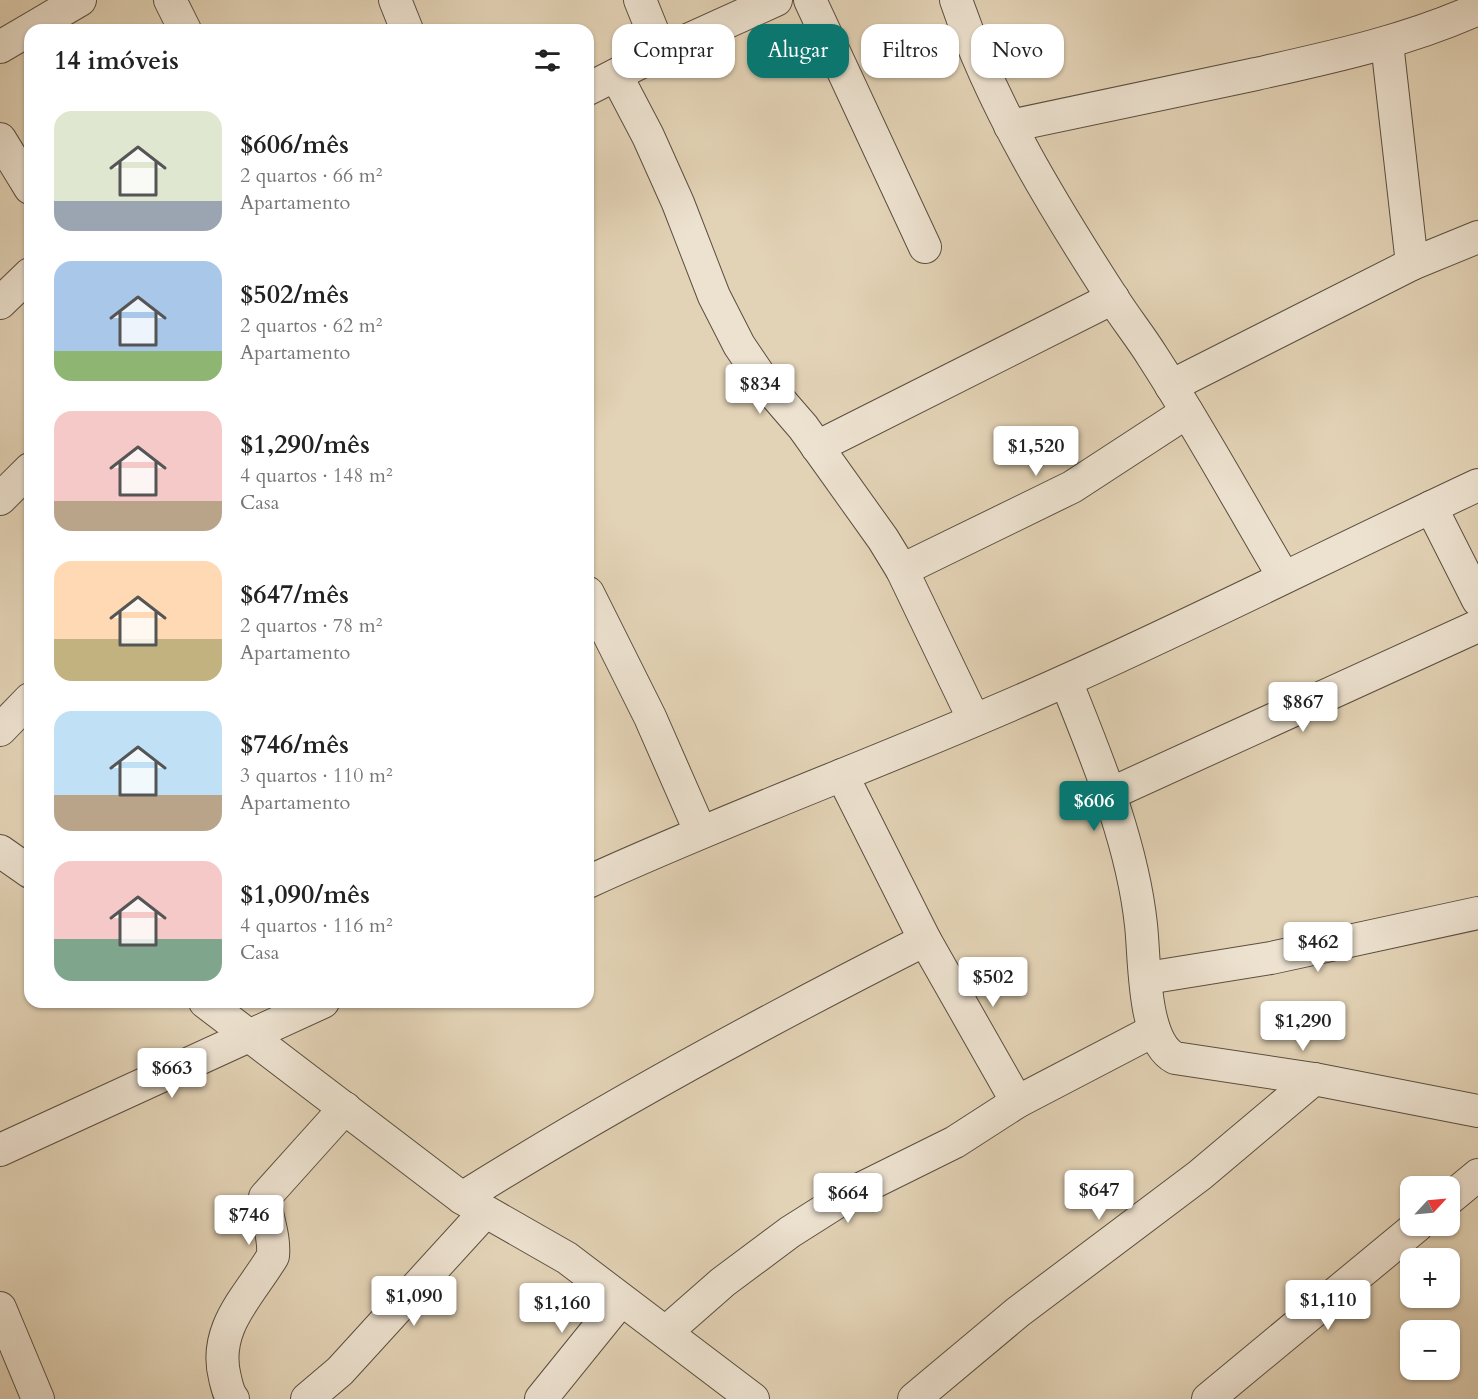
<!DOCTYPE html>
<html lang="pt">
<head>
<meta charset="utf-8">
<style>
  body { margin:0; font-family:Cardo,serif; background:#f6f6f6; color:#222; height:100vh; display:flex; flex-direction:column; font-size:22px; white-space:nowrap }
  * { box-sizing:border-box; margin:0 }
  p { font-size:20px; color:#767676 }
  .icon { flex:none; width:33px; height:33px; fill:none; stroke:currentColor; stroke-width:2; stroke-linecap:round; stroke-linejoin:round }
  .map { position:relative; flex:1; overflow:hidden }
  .details { position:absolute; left:24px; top:24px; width:570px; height:984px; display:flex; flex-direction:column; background:#fff; border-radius:18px; box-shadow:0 2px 4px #0004 }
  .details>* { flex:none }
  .top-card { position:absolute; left:612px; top:24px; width:570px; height:54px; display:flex; gap:12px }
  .needle { width:39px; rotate:64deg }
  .fabs { position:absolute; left:1400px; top:1176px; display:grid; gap:12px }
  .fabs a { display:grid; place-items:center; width:60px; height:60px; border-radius:12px; background:#fff; box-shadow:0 2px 4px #0004; font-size:30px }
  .price { position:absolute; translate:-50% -51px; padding:0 14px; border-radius:6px; background:#fff; color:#222; font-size:20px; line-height:39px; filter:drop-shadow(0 2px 3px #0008) }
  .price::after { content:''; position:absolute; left:50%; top:36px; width:18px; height:14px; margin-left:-9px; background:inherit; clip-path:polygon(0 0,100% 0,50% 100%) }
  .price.on { background:#0f766e; color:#fff }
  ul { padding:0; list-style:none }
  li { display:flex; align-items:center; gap:18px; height:150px; padding:0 30px }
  li span { display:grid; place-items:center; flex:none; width:168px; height:120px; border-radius:18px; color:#555 }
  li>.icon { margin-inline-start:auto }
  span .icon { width:72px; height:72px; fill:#fffc; stroke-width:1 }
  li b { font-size:26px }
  h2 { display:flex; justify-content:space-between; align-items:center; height:72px; padding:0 30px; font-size:26px }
  .chip { padding:0 21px; border-radius:18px; background:#fff; box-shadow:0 2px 4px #0004; font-size:21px; line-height:54px }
  .chip.on { background:#0f766e; color:#fff }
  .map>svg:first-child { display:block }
</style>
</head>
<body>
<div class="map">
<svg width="1478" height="1399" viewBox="0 0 1478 1399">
  <rect width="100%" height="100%" fill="#e3d3b6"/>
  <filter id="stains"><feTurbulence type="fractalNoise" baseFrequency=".00333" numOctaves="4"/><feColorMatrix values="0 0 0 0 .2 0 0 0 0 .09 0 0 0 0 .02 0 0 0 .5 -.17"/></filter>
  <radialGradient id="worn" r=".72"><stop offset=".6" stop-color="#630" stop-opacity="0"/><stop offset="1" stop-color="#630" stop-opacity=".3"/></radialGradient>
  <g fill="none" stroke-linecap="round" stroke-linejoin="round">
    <g stroke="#5a4f40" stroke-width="34">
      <g id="minor">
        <path d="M170,0L185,30"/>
        <path d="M395,0L407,30"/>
        <path d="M640,0L661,52"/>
        <path d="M810,0L925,247"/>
        <path d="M956,0C992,106 1052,204 1112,297C1125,318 1140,336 1153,357C1199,428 1240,503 1283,576"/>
        <path d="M1387,43L1412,264"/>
        <path d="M0,47L80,0"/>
        <path d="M616,75L648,136L678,203L714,296L739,345L764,382L803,427L883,539L902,570L974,720"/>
        <path d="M588,89L661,52L776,0"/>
        <path d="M1010,126C1092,109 1174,92 1256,74C1332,57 1407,41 1478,9"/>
        <path d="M0,139L30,188"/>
        <path d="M0,303L30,274"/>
        <path d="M1171,386L1412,264L1478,237"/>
        <path d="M817,447L1113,298"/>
        <path d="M0,499L30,469"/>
        <path d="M1431,507L1478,600"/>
        <path d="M902,570L1072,487L1187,412"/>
        <path d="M588,593L650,717L700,831"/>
        <path d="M1066,681C1097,759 1132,841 1141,925C1145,959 1142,1041 1175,1058L1314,1079L1478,1111"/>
        <path d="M0,730L30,699"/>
        <path d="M842,775L925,940L1017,1102"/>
        <path d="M1110,794L1478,626"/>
        <path d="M0,851L30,872"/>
        <path d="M588,882C745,810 909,752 1067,680C1205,618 1341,549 1478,485"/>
        <path d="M1147,978L1271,958L1478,913"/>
        <path d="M205,1002L462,1198L567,1258L753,1399"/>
        <path d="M0,1150L323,1002"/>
        <path d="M462,1198C612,1104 767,1020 925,940"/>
        <path d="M1449,1199L1478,1175"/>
        <path d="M0,1308L38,1399"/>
        <path d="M666,1332L723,1282L790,1232L850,1194L955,1142L1017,1102L1153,1031"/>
        <path d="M233,1399C228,1393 227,1386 225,1378C212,1328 250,1295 273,1256C275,1235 266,1218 265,1197L345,1108"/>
        <path d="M307,1399L340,1371L485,1212"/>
        <path d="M541,1399L621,1300"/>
        <path d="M914,1399L1018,1312L1200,1175L1314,1079"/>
        <path d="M1208,1399L1417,1226"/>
      </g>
    </g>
    <use href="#minor" stroke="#ede2d0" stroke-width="32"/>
  </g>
  <rect width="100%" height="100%" filter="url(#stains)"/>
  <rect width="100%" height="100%" fill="url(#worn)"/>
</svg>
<div class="fabs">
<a><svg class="needle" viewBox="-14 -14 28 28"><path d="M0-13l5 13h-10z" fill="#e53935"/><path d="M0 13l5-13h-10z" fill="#767676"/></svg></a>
<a>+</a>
<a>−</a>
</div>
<b class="price" style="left:760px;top:415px">$834</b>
<b class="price" style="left:1036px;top:477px">$1,520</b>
<b class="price" style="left:1303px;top:733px">$867</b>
<b class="price on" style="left:1094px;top:832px">$606</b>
<b class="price" style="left:1318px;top:973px">$462</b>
<b class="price" style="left:993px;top:1008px">$502</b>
<b class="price" style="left:1303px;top:1052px">$1,290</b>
<b class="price" style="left:172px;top:1099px">$663</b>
<b class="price" style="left:1099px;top:1221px">$647</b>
<b class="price" style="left:848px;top:1224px">$664</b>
<b class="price" style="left:249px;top:1246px">$746</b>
<b class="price" style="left:414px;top:1327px">$1,090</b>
<b class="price" style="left:1328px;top:1331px">$1,110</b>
<b class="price" style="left:562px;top:1334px">$1,160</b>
<div class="top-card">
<a class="chip">Comprar</a>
<a class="chip on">Alugar</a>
<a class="chip">Filtros</a>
<a class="chip">Novo</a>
</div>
<section class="details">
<h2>14 imóveis<svg class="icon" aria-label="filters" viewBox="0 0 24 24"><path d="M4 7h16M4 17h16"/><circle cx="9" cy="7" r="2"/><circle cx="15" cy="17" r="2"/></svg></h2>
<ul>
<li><span style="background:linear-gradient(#dfe7d0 75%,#9aa5b1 0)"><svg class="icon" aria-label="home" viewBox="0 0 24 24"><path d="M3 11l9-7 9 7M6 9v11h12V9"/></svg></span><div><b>$606/mês</b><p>2 quartos · 66 m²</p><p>Apartamento</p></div></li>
<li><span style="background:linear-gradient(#a9c7e8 75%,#8fb573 0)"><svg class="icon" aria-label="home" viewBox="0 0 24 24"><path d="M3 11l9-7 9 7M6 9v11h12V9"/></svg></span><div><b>$502/mês</b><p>2 quartos · 62 m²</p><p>Apartamento</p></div></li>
<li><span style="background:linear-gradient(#f6c9c9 75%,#b9a48a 0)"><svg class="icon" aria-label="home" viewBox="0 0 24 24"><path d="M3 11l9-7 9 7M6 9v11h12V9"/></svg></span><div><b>$1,290/mês</b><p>4 quartos · 148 m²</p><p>Casa</p></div></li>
<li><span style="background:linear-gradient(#ffd9b3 65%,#c2b280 0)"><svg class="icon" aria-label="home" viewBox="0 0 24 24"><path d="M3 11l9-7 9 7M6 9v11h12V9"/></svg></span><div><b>$647/mês</b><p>2 quartos · 78 m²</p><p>Apartamento</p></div></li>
<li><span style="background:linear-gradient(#bfe0f5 70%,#b9a48a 0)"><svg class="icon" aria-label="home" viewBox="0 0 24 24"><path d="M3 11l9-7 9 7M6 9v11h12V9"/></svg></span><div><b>$746/mês</b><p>3 quartos · 110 m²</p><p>Apartamento</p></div></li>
<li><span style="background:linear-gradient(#f6c9c9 65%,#7fa58c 0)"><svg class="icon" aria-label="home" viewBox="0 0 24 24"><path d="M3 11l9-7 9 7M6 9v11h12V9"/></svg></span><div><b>$1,090/mês</b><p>4 quartos · 116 m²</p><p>Casa</p></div></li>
</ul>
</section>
</div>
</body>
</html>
